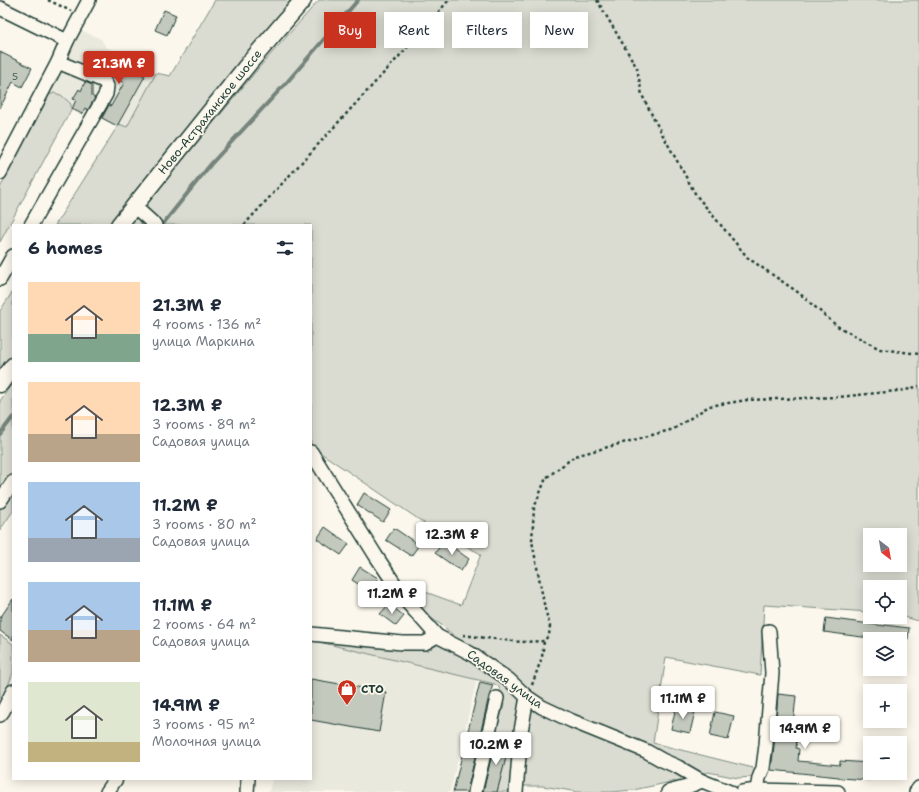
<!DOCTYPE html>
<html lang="en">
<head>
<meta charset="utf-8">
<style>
  body { margin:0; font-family:"Shantell Sans",sans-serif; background:#f2f2f3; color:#1f2937; height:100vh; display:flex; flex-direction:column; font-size:15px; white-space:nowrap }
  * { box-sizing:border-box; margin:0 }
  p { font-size:13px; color:#747a83 }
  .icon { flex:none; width:22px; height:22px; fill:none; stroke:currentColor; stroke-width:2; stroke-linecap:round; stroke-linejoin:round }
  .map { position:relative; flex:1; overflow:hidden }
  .sheet { position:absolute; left:12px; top:224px; width:300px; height:556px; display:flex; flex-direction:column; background:#fff; border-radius:0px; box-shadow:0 2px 10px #0003 }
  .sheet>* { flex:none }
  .hud { position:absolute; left:324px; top:12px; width:380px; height:36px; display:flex; gap:8px }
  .needle { width:26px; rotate:149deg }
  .buttons { position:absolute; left:863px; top:528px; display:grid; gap:8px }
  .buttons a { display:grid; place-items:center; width:44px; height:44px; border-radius:0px; background:#fff; box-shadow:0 2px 10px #0003; font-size:20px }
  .price { position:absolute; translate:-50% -34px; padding:0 9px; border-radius:4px; background:#fff; color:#222; font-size:13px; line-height:26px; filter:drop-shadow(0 1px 2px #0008) }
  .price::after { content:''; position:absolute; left:50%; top:24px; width:12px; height:9px; margin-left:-6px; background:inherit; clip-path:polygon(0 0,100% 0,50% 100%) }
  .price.on { background:#c8321e; color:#fff }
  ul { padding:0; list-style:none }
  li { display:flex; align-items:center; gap:12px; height:100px; padding:0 16px }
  li span { display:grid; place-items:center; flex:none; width:112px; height:80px; border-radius:0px; color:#555 }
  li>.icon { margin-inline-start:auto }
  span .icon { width:48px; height:48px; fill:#fffc; stroke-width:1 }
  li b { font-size:17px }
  h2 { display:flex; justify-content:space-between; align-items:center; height:48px; padding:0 16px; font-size:17px }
  .tag { padding:0 14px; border-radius:0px; background:#fff; box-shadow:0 2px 10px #0003; font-size:14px; line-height:36px }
  .tag.on { background:#c8321e; color:#fff }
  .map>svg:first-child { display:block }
</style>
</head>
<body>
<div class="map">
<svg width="919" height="792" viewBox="0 0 919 792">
  <rect width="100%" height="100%" fill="#fbf7ec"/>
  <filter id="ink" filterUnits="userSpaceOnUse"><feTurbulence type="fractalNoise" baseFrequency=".025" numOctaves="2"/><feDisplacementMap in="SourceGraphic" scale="8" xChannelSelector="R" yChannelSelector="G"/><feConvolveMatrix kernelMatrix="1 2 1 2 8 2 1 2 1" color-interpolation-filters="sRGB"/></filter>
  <g filter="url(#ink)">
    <g fill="#eae9de">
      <path d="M81,30L101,39L106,47L156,73L127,127H118L96,116L81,114L71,110V104L54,93L49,95Z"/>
      <path d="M311,640L477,679L450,792H269L272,779H311Z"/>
    </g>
    <g fill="#dbdcd1" stroke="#7d8c82" fill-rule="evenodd">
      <path d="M215,0H295L109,225H55L119,124L127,127L156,73L170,76Z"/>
      <path d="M319,0H919V621L900,616V587H870V612L764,605L760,675L666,657L653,743L757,769L753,777L738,778L708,772L676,781L633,790L612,792H578L543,786H525L513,792H497L510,742L498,739L497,729L504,705L499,687L495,684L311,640L425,647L436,644L454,636L443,626L425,614L419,605L420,590L461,605L481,554L430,527L312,447L311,449V225H129L257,70ZM870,535H900V565H870Z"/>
      <path d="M54,93L61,95L71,104V110L0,242V188L49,95Z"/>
      <path d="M13,291V357L0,375V311Z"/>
      <path d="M13,382V511L0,530V401Z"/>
      <path d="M0,635L13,644V673L0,706Z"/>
    </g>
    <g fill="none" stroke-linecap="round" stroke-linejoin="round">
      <g stroke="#74847b" stroke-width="4">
        <path d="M162,225L211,164L288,81L358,0"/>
        <path d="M0,434L13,417"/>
      </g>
    </g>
    <g fill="#c4c9be" stroke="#1f3d34">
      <path d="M164,10L176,15L167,35L155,30Z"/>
      <path d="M98,51L145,76L117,126L102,118L109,105L111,106L124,83L100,69L99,70L90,66Z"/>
      <path d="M0,52L32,68L22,87L13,82L0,108Z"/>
      <path d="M85,82L92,85V96L95,98L88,110L85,108L82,114L72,109L76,100L73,99L79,89L81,91Z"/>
      <path d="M364,493L391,510L383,522L357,505Z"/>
      <path d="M325,527L349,544L341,555L317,539Z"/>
      <path d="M394,528L419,545L411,556L386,540Z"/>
      <path d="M444,541L469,559L461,571L435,553Z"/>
      <path d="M360,567L378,578L369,591L352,580Z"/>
      <path d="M13,599V640L0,631V618Z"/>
      <path d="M389,604L404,616L396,626L380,614Z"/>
      <path d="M826,618L885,626V625L909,628L908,639H877L824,632Z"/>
      <path d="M311,679L386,692L379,732L311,720Z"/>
      <path d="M480,682L493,685L489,696L467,792H453Z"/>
      <path d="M778,694L796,696L792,735L797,736L796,748L799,749L798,761L840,765V761L870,763V780L839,778V777L771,770L774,746Z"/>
      <path d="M676,707L695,711L690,733L671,729Z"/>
      <path d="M715,712L734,716L728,740L710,736Z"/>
      <path d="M496,738L510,742L497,792H483Z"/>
    </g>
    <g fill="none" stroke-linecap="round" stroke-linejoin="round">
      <g stroke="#1f3d34" stroke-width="16">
        <g id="minor">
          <path d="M0,8L67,41"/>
          <path d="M0,173L58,62L67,41L89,0"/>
          <path d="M134,206L155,225"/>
          <path d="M31,225L106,94L107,86L104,81L58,62"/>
          <path d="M0,279L13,256"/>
          <path d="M311,452L376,556L406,601L437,636L470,653L508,679L527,697L542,707L572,721L646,751L662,760L678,767L702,781L730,792"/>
          <path d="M0,501L13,482"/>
          <path d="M311,634L402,643H425L437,636"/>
          <path d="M0,715L3,711L13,691"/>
          <path d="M757,790L759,778L763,768L766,745L772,673L769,631"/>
          <path d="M107,792L116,779"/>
          <path d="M247,792L248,779"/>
          <path d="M475,792L497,698"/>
          <path d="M516,792L521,731L527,697"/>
          <path d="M668,792L687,787L702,781"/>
          <path d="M742,792L757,790L838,792"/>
          <path d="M916,792L919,788"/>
        </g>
      </g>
      <g stroke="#1f3d34" stroke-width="19">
        <g id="major">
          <path d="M119,225L250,62L303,0"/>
          <path d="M0,384L13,366"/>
        </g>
      </g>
      <g stroke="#1f3d34" stroke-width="2.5" stroke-dasharray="3 3" stroke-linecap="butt">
        <path d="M48,0L71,11"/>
        <path d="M597,0L637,68L642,95L655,121L696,195L748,258L799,293L837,326L880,349L919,354"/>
        <path d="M244,225L404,51L449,0"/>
        <path d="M463,635L486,638L522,642L544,641L549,635L550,626L545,609L532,541L534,508L546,478L575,456L674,429L709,406L747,400L839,397L906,390L919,386"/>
        <path d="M532,685L542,657L544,641"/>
      </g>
      <use href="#minor" stroke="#fbf7ec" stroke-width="13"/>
      <use href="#major" stroke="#fbf7ec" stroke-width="16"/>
    </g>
  </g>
  <defs>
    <g id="shop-pin" transform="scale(1)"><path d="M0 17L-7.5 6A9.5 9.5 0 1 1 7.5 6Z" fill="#c8321e" stroke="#fbf7ec"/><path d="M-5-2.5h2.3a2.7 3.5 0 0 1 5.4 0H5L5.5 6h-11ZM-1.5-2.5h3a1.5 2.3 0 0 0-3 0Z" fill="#fff"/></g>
  </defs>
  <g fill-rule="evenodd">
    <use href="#shop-pin" x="347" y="689"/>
  </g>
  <g text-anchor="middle" stroke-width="3.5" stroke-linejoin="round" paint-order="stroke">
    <g font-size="10" fill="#486056">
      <text x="15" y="80">5</text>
    </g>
    <g font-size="12" fill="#1f3d34" stroke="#fbf7ec">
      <text transform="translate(210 112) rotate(-51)" y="4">Ново-Астраханское шоссе</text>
      <text transform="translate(505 679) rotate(36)" y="4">Садовая улица</text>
    </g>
    <g font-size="12" font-weight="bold" fill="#1f3d34" stroke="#fbf7ec" text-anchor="start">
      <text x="361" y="693">СТО</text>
    </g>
  </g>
</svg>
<div class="buttons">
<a><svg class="needle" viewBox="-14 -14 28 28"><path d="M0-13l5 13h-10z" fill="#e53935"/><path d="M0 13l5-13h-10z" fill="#747a83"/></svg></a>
<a><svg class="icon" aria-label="locate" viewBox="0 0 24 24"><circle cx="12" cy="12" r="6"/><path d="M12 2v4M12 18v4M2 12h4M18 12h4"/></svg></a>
<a><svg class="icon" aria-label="layers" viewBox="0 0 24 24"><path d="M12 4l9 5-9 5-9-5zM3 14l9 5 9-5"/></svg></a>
<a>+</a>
<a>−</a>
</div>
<b class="price on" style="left:119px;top:85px">21.3M ₽</b>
<b class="price" style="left:452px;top:556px">12.3M ₽</b>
<b class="price" style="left:392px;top:615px">11.2M ₽</b>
<b class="price" style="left:683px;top:720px">11.1M ₽</b>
<b class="price" style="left:805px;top:750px">14.9M ₽</b>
<b class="price" style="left:496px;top:766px">10.2M ₽</b>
<div class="hud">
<a class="tag on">Buy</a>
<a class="tag">Rent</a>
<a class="tag">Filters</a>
<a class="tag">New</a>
</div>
<section class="sheet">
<h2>6 homes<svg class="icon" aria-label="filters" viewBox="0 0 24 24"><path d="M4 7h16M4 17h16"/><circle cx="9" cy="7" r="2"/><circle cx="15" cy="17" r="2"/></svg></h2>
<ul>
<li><span style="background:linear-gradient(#ffd9b3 65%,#7fa58c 0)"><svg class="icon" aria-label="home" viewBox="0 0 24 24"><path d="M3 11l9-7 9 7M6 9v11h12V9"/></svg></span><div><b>21.3M ₽</b><p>4 rooms · 136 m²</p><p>улица Маркина</p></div></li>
<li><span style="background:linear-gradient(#ffd9b3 65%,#b9a48a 0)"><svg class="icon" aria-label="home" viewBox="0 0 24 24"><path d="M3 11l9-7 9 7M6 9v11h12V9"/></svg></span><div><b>12.3M ₽</b><p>3 rooms · 89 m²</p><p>Садовая улица</p></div></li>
<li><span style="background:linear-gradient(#a9c7e8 70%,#9aa5b1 0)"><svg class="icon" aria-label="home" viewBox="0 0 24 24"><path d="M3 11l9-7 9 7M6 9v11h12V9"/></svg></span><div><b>11.2M ₽</b><p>3 rooms · 80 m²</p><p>Садовая улица</p></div></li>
<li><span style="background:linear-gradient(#a9c7e8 60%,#b9a48a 0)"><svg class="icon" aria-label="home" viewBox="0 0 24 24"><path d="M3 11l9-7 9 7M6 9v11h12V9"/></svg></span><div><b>11.1M ₽</b><p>2 rooms · 64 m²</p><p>Садовая улица</p></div></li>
<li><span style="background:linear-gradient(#dfe7d0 75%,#c2b280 0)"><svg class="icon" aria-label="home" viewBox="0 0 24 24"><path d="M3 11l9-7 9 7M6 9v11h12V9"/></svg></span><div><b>14.9M ₽</b><p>3 rooms · 95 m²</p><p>Молочная улица</p></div></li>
</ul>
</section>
</div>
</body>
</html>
